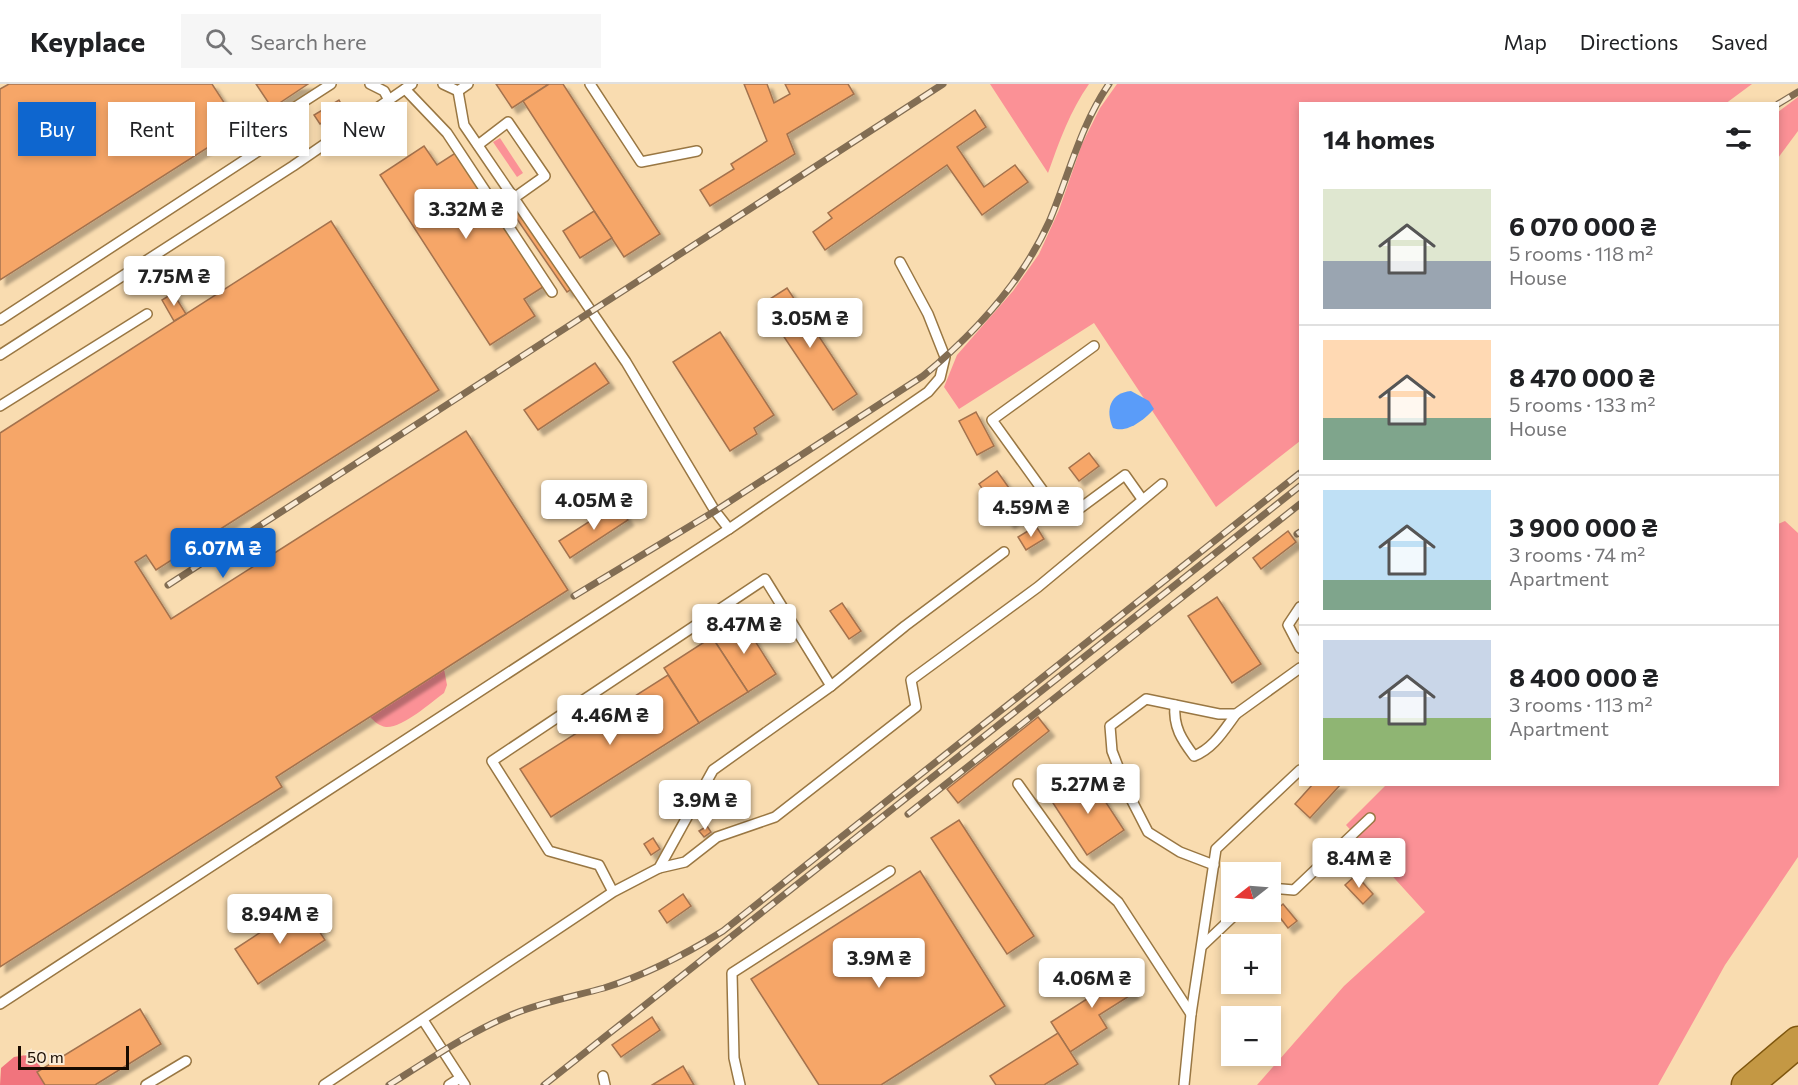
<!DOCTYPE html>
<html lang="en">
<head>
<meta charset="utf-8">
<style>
  body { margin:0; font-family:Commissioner,sans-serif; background:#f6f6f6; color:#202124; height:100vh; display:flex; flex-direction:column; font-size:22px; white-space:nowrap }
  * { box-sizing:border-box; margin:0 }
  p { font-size:20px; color:#757577 }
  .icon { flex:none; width:33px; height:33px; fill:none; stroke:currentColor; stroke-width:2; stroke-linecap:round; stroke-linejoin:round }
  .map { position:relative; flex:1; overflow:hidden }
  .drawer { position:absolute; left:1299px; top:18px; width:480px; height:684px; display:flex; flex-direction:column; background:#fff; border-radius:0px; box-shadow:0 3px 9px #0003 }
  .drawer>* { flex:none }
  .banner { position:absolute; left:18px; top:18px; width:570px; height:54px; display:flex; gap:12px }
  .needle { width:39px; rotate:253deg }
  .fabs { position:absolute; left:1221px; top:778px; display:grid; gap:12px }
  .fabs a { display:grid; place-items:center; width:60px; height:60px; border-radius:0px; background:#fff; box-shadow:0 3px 9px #0003; font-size:30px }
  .scale { position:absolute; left:18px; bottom:15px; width:111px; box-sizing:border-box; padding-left:6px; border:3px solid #170a00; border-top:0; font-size:16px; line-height:21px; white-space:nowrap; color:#170a00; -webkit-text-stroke:4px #faebd6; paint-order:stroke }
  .price { position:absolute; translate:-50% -51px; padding:0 14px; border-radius:6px; background:#fff; color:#222; font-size:20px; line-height:39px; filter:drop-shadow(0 2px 3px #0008) }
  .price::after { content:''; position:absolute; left:50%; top:36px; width:18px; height:14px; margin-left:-9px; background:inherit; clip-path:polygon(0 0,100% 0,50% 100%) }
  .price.current { background:#0e66cf; color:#fff }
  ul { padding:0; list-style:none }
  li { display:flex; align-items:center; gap:18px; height:150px; padding:0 24px }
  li+li { border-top:2px solid #e0e0e0 }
  li span { display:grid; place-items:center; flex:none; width:168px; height:120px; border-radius:0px; color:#555 }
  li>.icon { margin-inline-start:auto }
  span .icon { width:72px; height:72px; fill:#fffc; stroke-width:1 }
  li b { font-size:26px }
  h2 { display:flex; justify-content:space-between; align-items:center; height:72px; padding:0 24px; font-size:26px }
  .tag { padding:0 21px; border-radius:0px; background:#fff; box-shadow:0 3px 9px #0003; font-size:21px; line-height:54px }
  .tag.current { background:#0e66cf; color:#fff }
  header { display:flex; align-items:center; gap:36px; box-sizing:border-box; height:84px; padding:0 30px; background:#fff; border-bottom:2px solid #e0e0e0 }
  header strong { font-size:28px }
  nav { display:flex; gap:33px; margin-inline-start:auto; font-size:21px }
  .search { width:420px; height:54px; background:#f6f6f6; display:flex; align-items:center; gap:15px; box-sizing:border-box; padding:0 21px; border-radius:0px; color:#757577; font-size:22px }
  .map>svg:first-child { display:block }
</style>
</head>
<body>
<header>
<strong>Keyplace</strong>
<div class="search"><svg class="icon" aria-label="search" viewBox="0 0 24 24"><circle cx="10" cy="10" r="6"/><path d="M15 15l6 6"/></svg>Search here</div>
<nav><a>Map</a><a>Directions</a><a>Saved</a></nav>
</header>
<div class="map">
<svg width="1798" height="1001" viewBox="0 0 1798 1001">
  <defs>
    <filter id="shadow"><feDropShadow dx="5.5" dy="5.5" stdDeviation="1.5" flood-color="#0004"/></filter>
  </defs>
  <rect width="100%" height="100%" fill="#f9dcb0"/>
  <g fill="#fb9196">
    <path d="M990,0H1089C1070,27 1059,58 1048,89Z"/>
    <path d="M1117,0H1752L1725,20H1300V357L1216,423L1094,239L959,325L944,303L957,271L1013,207L1039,170L1059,126L1082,60L1100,24Z"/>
    <path d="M1798,13V47L1778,74V28Z"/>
    <path d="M500,54L523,89L517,93L493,58Z"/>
    <path d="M1785,437L1798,449V773L1725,881L1658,1001H1257L1344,902L1425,828L1346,741L1386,701L1778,700V440Z"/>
    <path d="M444,585L447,601L444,609C430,619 403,644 386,643C379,642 374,637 370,633Z"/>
  </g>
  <path fill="#f1747d" d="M26,971C42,978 42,985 45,1001H0L1,984L14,973Z"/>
  <path fill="#5a9cf9" d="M1131,307L1149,317L1154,325C1145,335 1127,350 1113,344C1105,326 1110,309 1131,307Z"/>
  <g fill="#f6a668" stroke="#a4724d" stroke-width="1.5" filter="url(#shadow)">
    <path d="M9,0H212L240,43L0,196V5Z"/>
    <path d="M256,0H308L272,24Z"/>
    <path d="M496,0H549L512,24Z"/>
    <path d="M549,0H563L660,150L624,173L523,17Z"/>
    <path d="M744,0H767L774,19L790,10L785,0H848L854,10L787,50L795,70L710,122L700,106L734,85L731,80L767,57Z"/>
    <path d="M339,16L344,25L320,40L314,31Z"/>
    <path d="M975,26L986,43L957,63L984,103L1015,81L1028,98L982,131L947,81L825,166L813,148L832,134L828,129Z"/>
    <path d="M424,62L437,81L457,68L543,203L524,215L535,232L490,261L380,91Z"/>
    <path d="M514,118L573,204L567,208L508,122Z"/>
    <path d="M594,127L612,154L580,174L563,147Z"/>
    <path d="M331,137L439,306L156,486L146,471L135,478L171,535L466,347L568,506L276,693L282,703L0,883V349Z"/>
    <path d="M787,204L857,310L833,326L762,220Z"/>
    <path d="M173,209L186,230L174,237L162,216Z"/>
    <path d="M720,248L774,331L754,344L757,350L730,367L673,278Z"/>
    <path d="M595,279L609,299L538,346L524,326Z"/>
    <path d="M976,328L994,362L977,371L959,337Z"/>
    <path d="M1089,369L1099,382L1079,397L1069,384Z"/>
    <path d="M997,387L1021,421L1018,423L1023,429L1009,439L997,421L995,423L979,400Z"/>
    <path d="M618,419L628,436L570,474L559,457Z"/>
    <path d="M1036,442L1044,455L1026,466L1018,453Z"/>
    <path d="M1288,447L1296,458L1261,485L1253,474Z"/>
    <path d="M1217,513L1261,580L1232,599L1188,532Z"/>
    <path d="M842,519L861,547L849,555L830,527Z"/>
    <path d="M741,535L776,590L748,608L712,553Z"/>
    <path d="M712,553L748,608L699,639L664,584Z"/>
    <path d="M668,591L699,639L551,733L520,685Z"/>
    <path d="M1038,633L1049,647L958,719L947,705Z"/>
    <path d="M1088,691L1124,746L1087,771L1051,716Z"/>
    <path d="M1313,700H1341L1310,734L1295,720Z"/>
    <path d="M959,736L1034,852L1007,870L931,754Z"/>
    <path d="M707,742L711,748L704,753L699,747Z"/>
    <path d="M653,754L660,765L651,771L644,760Z"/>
    <path d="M920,787L1005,922L881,1001H819L751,895Z"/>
    <path d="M1356,791L1373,810L1363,820L1345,801Z"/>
    <path d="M683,810L691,822L667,839L659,827Z"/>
    <path d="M1283,820L1297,837L1288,844L1275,827Z"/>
    <path d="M302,821L325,856L258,900L235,865Z"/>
    <path d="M1116,881L1134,909L1099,931L1107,944L1070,968L1051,938L1087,915L1080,904Z"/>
    <path d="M140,925L161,960L95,1001H45L37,988Z"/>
    <path d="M652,933L660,946L621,973L612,961Z"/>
    <path d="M1058,949L1078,980L1044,1001H996L990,992Z"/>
    <path d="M683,982L694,1001H652Z"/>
  </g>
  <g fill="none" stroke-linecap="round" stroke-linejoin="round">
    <g stroke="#997743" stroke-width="12">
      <g id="service">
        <path d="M370,0L384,7L389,16"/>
        <path d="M443,0L458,7"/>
        <path d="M590,0L641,78L697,67"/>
        <path d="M405,5L447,49L552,208"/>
        <path d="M458,7L464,41L626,278L715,427L729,445"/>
        <path d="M458,7L468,0"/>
        <path d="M478,61L508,38L545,92L514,114"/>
        <path d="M0,236L260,66L283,31L331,0"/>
        <path d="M1094,262L992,336L1064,436L1125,391L1142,415"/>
        <path d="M0,271L293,82L412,0"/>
        <path d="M0,322L147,230"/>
        <path d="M1300,523L1288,541L1300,564"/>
        <path d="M831,602L905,542L1004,468"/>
        <path d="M1175,621C1173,643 1182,656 1194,672C1213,665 1224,646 1236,630"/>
        <path d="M1018,700L1075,780L1118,818L1191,930"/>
        <path d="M1214,781L1180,768L1148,748L1129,711L1112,667L1110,642L1146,615L1219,630H1236L1300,584"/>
        <path d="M659,784L685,778L717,753L775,733L916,623L911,596L1038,503L1162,400"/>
        <path d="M1270,804L1294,806L1370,734"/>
        <path d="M1202,862L1238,828"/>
        <path d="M0,920L729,445L928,308L940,294L945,273L928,230L900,178"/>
        <path d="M423,936L465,1001"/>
        <path d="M603,992L605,1001"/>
        <path d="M146,1001L186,977"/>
        <path d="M324,1001L613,808L659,784L713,686L831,602L765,495L492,677L549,767L599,781L613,808"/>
        <path d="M449,1001L460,994"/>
        <path d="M740,1001L734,974L732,889L890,787"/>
        <path d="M1184,1001L1191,930L1216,765L1300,686"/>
      </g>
    </g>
    <g stroke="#7e560e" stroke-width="33">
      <path id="trunk" d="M1747,1001L1798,958"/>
    </g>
    <use href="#service" stroke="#fff" stroke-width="9"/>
    <use href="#trunk" stroke="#c49844" stroke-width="30"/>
    <g stroke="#826d53" stroke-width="7">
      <g id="rail">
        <path d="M1778,20L1798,8"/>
        <path d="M1297,450L1300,448"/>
        <path d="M168,501L943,0"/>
        <path d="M574,512L715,427L923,292C974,250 1022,198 1049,138C1069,91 1080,42 1109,0"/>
        <path d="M908,730L1300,420"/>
        <path d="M389,1001C430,975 471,947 516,929C544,918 575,912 604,904C646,891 686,870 723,847L1300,389"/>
        <path d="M544,1001L1300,402"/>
      </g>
    </g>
    <use href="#rail" stroke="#faebd6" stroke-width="4.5" stroke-dasharray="14" stroke-linecap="butt"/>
  </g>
</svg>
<div class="fabs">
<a><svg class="needle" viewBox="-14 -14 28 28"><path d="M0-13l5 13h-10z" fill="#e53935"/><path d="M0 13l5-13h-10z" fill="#757577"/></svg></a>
<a>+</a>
<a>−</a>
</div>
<div class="scale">50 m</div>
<b class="price" style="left:466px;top:156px">3.32M ₴</b>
<b class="price" style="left:174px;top:223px">7.75M ₴</b>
<b class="price" style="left:810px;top:265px">3.05M ₴</b>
<b class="price" style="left:594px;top:447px">4.05M ₴</b>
<b class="price" style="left:1031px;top:454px">4.59M ₴</b>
<b class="price current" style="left:223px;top:495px">6.07M ₴</b>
<b class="price" style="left:744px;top:571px">8.47M ₴</b>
<b class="price" style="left:610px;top:662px">4.46M ₴</b>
<b class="price" style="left:1088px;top:731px">5.27M ₴</b>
<b class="price" style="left:705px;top:747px">3.9M ₴</b>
<b class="price" style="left:1359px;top:805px">8.4M ₴</b>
<b class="price" style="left:280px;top:861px">8.94M ₴</b>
<b class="price" style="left:879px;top:905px">3.9M ₴</b>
<b class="price" style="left:1092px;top:925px">4.06M ₴</b>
<div class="banner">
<a class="tag current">Buy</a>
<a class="tag">Rent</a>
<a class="tag">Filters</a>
<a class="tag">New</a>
</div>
<section class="drawer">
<h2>14 homes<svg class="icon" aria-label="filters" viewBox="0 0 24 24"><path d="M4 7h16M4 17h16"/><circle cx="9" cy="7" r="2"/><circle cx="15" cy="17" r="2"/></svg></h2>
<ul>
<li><span style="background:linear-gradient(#dfe7d0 60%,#9aa5b1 0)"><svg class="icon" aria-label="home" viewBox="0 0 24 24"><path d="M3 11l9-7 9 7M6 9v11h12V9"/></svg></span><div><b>6 070 000 ₴</b><p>5 rooms · 118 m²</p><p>House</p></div></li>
<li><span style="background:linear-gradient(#ffd9b3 65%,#7fa58c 0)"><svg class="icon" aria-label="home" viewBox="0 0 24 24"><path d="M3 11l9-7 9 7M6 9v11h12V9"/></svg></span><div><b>8 470 000 ₴</b><p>5 rooms · 133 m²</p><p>House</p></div></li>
<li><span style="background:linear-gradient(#bfe0f5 75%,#7fa58c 0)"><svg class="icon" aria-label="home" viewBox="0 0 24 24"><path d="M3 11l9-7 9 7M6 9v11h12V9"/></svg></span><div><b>3 900 000 ₴</b><p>3 rooms · 74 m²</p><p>Apartment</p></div></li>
<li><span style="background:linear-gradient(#c9d6e8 65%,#8fb573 0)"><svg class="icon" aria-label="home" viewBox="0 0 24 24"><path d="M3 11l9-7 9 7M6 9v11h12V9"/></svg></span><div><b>8 400 000 ₴</b><p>3 rooms · 113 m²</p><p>Apartment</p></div></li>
</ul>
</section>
</div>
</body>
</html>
